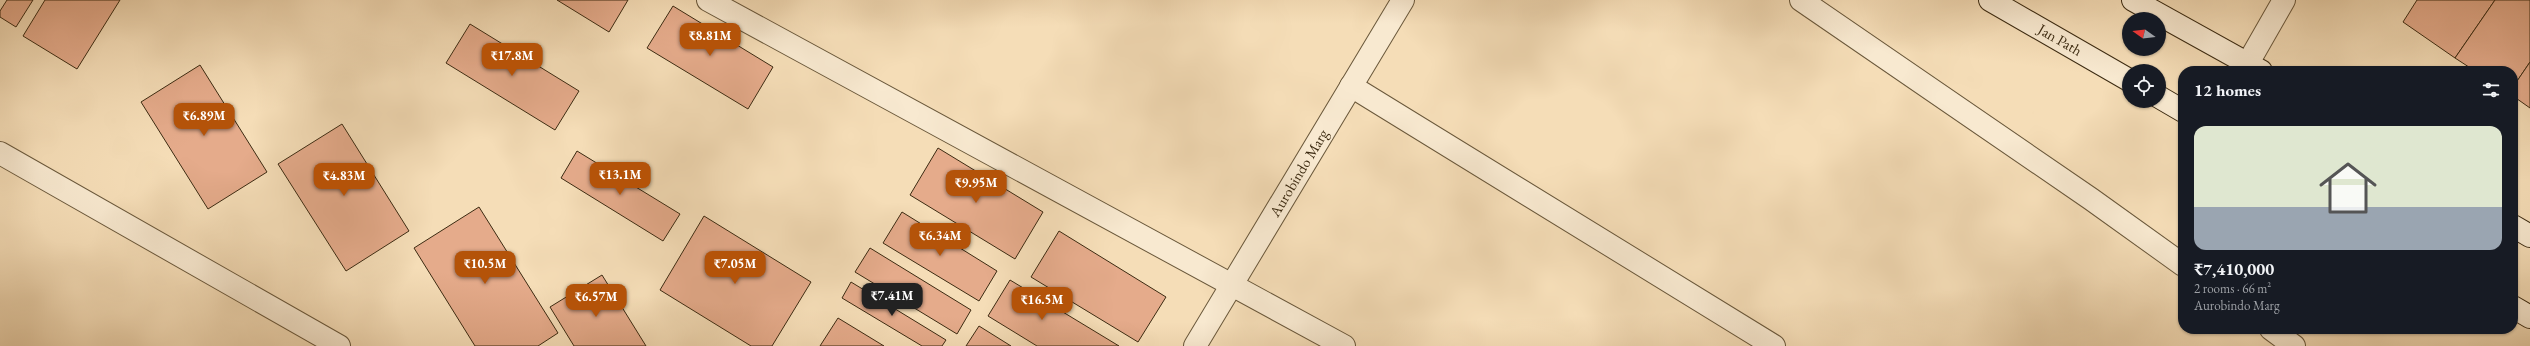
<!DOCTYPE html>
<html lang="en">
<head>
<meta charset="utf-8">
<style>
  body { margin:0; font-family:"EB Garamond",serif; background:#242831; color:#f1f3f6; height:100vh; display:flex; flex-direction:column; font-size:15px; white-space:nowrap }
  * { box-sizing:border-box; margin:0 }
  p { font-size:13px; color:#9ea1a6 }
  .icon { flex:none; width:22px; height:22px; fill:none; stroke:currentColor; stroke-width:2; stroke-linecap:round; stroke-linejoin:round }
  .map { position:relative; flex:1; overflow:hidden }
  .sheet { position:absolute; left:2178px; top:66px; width:340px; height:268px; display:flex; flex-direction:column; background:#171b24; border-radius:16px; box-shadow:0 1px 3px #0004 }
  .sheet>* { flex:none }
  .needle { width:26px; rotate:284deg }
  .fabs { position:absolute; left:2122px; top:12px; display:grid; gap:8px }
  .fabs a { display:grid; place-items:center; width:44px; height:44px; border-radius:50%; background:#171b24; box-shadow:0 1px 3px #0004; font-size:20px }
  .price { position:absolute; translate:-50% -34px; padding:0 9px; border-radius:8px; background:#b45309; color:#fff; font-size:13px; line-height:26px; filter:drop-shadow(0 1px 2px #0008) }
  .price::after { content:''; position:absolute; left:50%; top:24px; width:12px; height:9px; margin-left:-6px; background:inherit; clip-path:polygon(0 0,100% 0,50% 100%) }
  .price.active { background:#222; color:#fff }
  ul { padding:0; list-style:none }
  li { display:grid; align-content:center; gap:8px; height:212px; padding:0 16px }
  li span { display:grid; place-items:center; height:124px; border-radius:12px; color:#555 }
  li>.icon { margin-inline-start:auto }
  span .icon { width:72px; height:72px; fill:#fffc; stroke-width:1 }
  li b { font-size:17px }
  h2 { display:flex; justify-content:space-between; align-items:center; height:48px; padding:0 16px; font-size:17px }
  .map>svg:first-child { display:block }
</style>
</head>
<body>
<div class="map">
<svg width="2530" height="346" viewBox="0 0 2530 346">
  <rect width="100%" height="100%" fill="#f5ddb7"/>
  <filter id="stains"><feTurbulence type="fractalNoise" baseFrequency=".005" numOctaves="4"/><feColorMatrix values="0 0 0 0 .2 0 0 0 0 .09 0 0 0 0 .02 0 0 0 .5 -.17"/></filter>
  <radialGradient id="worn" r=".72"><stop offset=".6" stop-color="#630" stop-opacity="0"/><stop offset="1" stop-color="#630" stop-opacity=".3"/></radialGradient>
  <g fill="#e5ab8b" stroke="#3c2b12">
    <path d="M7,0H33L16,27L0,17V11Z"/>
    <path d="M45,0H120L77,69L23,36Z"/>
    <path d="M557,0H628L609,32Z"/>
    <path d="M2417,0H2495L2455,58L2403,22Z"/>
    <path d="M2495,0H2530V62L2513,87V71H2475L2455,58Z"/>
    <path d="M673,6L773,67L748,109L647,48Z"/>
    <path d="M470,24L579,91L555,130L446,63Z"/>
    <path d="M2530,62V108L2513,96V87Z"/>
    <path d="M200,65L267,172L208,209L141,102Z"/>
    <path d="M342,124L409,231L346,271L278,164Z"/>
    <path d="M938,148L1043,212L1015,259L910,195Z"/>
    <path d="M577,151L680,214L663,241L561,178Z"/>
    <path d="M479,207L558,333L538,346H475L414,248Z"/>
    <path d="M902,212L997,271L979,301L883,243Z"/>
    <path d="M704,216L811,282L772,346H751L660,290Z"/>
    <path d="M1059,231L1166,297L1138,342L1031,277Z"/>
    <path d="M870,248L971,310L957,334L855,272Z"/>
    <path d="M602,275L646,346H574L550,307Z"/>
    <path d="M1010,280L1119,346H1037L988,316Z"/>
    <path d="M851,282L946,340L942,346H922L842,298Z"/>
    <path d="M838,318L884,346H820Z"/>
    <path d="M979,326L1011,346H966Z"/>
  </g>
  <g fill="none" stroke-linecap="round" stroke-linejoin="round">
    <g stroke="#6a583b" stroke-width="24">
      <g id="minor">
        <path d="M708,0L1344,346"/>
        <path d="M1801,0L2091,199L2183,265"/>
        <path d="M2248,63L2284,0"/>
        <path d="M1351,86L1774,346"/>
        <path d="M0,153L339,346"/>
        <path d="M2271,329L2294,346"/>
      </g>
    </g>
    <g stroke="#6a583b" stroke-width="24">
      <path id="tertiary" d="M1195,346L1403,0"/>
    </g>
    <g stroke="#3c2b12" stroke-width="24">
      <g id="secondary">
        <path d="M1990,0L2129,80"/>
        <path d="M2133,0L2261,71"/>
        <path d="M2159,97L2183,111"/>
        <path d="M2513,226L2530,236"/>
        <path d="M2513,307L2530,317"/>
      </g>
    </g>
    <use href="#minor" stroke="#f8e9d0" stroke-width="22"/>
    <use href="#tertiary" stroke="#f8e9d0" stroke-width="22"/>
    <use href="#secondary" stroke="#f8e9d0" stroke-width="22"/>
  </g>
  <g text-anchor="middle" stroke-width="3" stroke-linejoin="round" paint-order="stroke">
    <g font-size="15" fill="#3c2b12" stroke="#f8e9d0">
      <text transform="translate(2060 40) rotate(30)" y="5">Jan Path</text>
      <text transform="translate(1299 173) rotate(-59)" y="5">Aurobindo Marg</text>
    </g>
  </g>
  <rect width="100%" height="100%" filter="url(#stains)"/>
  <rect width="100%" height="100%" fill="url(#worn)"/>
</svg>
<div class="fabs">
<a><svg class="needle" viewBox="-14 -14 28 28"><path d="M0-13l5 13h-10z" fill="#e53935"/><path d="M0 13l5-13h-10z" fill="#9ea1a6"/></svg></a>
<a><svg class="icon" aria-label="locate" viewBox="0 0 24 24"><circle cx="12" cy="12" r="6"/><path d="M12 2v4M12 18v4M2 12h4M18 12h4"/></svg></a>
</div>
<b class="price" style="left:710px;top:57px">₹8.81M</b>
<b class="price" style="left:512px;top:77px">₹17.8M</b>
<b class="price" style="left:204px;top:137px">₹6.89M</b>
<b class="price" style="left:620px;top:196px">₹13.1M</b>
<b class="price" style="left:344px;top:197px">₹4.83M</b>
<b class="price" style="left:976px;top:204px">₹9.95M</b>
<b class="price" style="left:940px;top:257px">₹6.34M</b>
<b class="price" style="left:485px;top:285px">₹10.5M</b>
<b class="price" style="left:735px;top:285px">₹7.05M</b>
<b class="price active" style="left:892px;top:317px">₹7.41M</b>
<b class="price" style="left:596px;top:318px">₹6.57M</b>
<b class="price" style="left:1042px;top:321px">₹16.5M</b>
<section class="sheet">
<h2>12 homes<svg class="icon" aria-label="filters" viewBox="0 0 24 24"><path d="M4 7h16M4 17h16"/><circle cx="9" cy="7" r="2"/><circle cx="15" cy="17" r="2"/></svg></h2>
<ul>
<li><span style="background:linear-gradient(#dfe7d0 65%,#9aa5b1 0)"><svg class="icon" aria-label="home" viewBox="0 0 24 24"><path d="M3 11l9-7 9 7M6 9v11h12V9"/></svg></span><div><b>₹7,410,000</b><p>2 rooms · 66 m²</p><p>Aurobindo Marg</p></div></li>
</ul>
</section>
</div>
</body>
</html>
